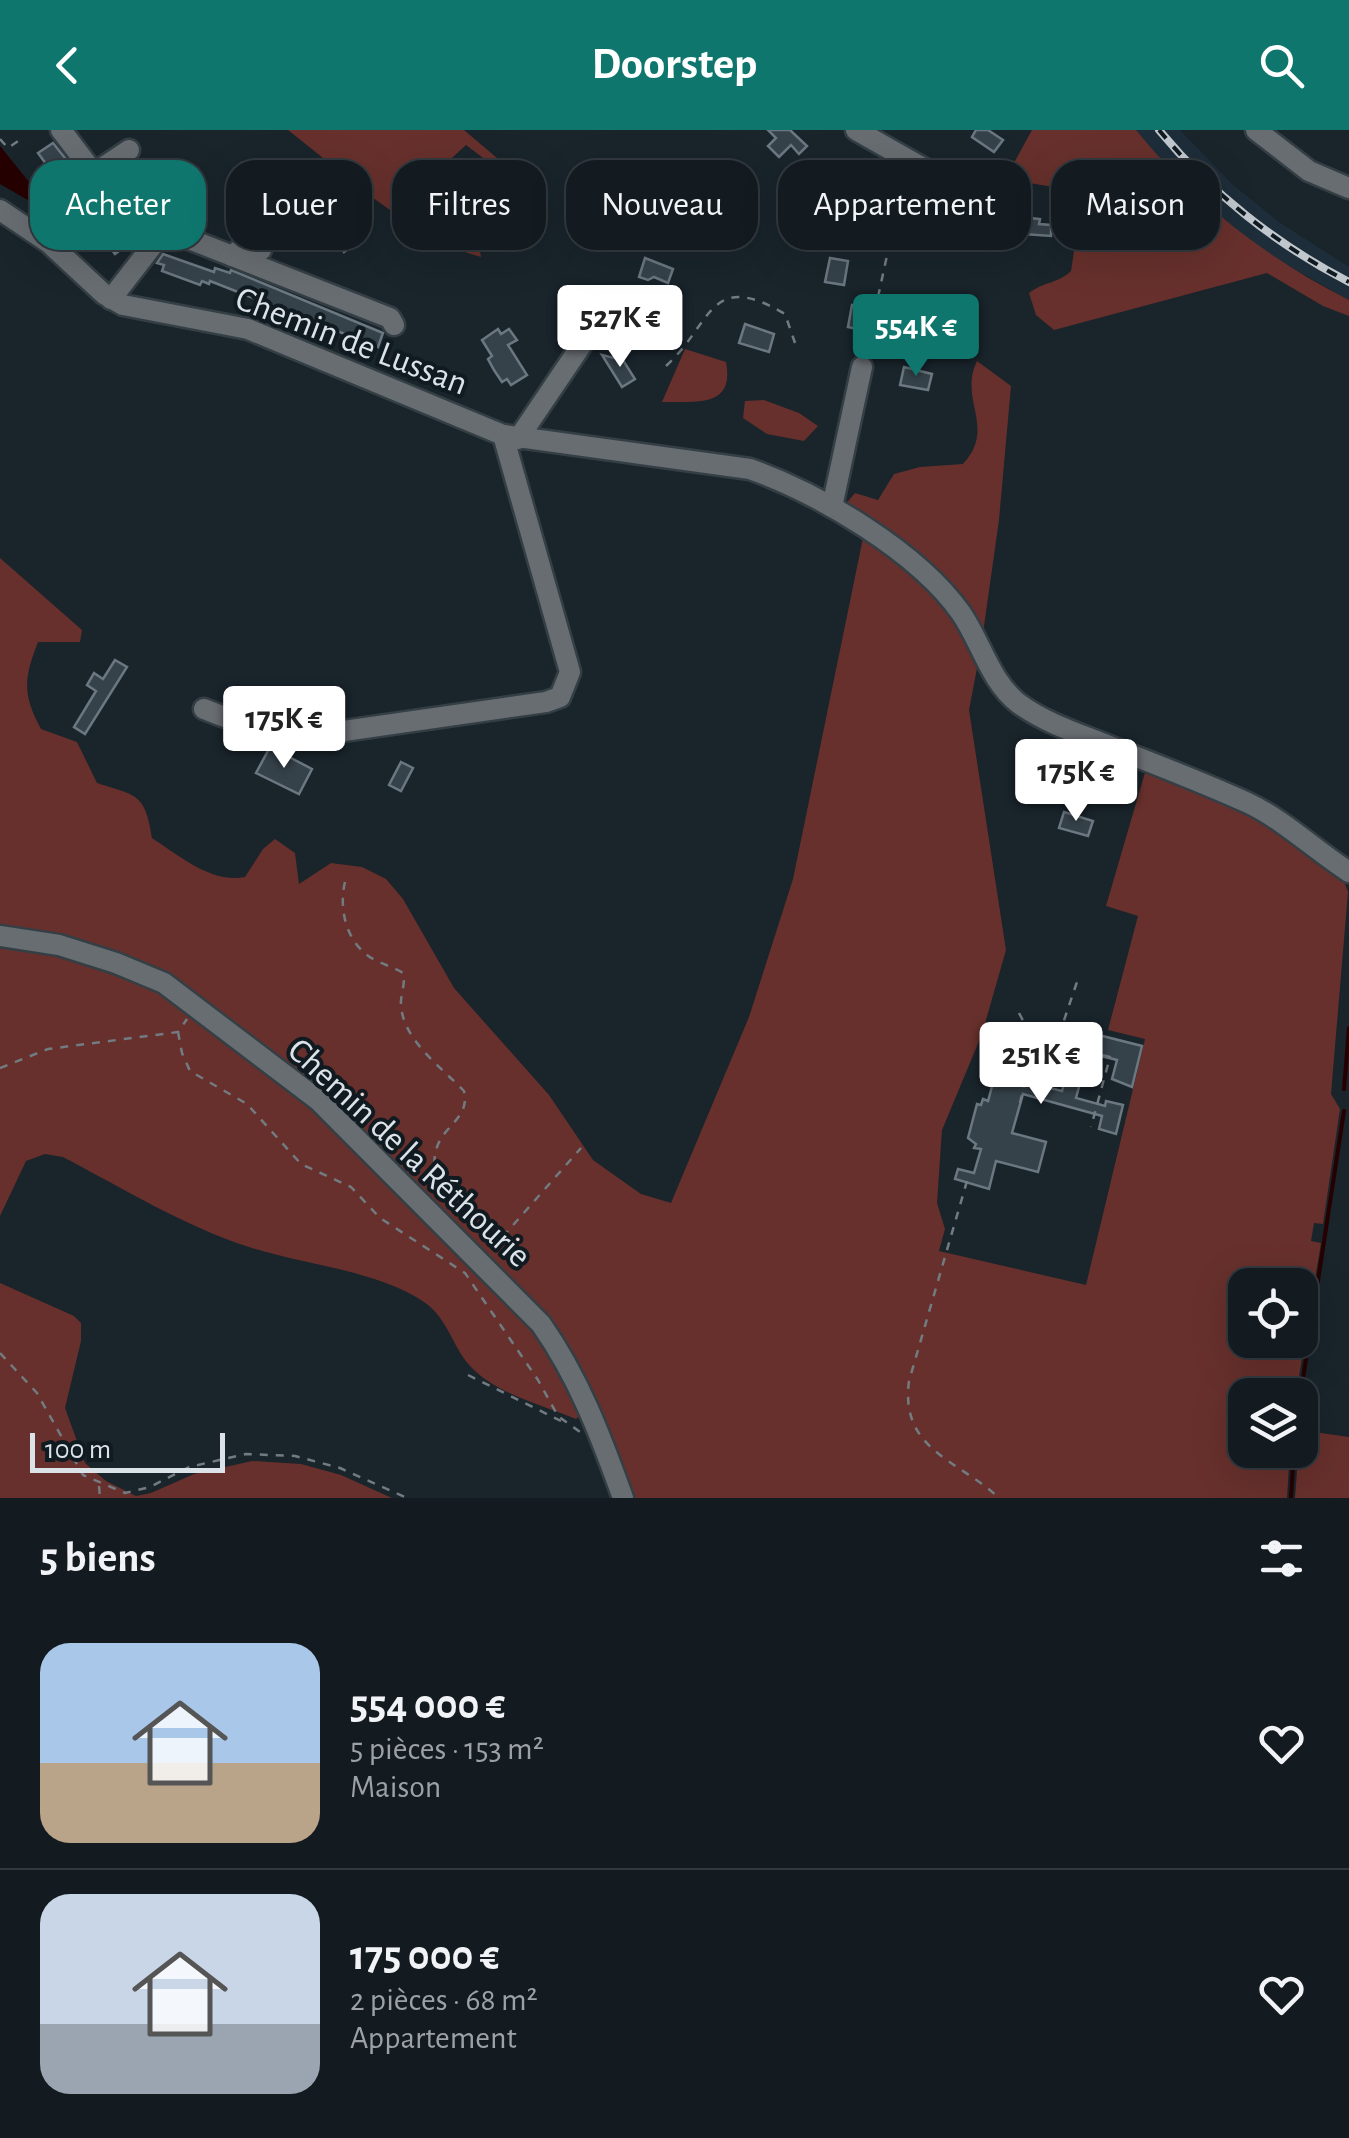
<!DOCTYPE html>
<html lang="fr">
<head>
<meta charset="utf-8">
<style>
  body { margin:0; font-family:"Alegreya Sans",sans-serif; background:#20282d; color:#f1f3f6; height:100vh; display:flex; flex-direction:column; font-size:38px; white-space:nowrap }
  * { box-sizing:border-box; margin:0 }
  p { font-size:32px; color:#9da1a5 }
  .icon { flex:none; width:55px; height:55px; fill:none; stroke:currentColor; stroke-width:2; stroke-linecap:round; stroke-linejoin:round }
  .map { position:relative; height:1368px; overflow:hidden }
  .panel { display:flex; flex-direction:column; background:#131b20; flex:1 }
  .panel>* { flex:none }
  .banner { position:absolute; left:30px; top:30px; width:1290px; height:90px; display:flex; gap:20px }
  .controls { position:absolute; left:1228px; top:1138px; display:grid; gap:20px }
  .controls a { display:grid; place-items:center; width:90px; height:90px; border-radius:20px; background:#131b20; box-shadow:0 10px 40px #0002,0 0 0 2px #32393e; font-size:50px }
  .scale { position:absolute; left:30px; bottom:25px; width:195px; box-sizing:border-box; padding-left:10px; border:5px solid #dce3e8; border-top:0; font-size:28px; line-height:35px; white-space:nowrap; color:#dce3e8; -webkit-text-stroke:8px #101a21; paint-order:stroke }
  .price { position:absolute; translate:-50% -85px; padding:0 22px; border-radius:10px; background:#fff; color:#222; font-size:32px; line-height:65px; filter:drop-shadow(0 2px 5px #0008) }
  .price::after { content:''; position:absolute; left:50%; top:60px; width:30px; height:22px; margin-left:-15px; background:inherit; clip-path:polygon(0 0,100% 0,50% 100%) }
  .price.selected { background:#0f766e; color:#fff }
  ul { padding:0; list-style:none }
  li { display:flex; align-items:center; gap:30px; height:250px; padding:0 40px }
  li+li { border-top:2px solid #32393e }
  li span { display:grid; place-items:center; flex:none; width:280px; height:200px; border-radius:30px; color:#555 }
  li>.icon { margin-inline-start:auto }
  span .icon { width:120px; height:120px; fill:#fffc; stroke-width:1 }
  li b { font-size:42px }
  h2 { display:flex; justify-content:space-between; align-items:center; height:120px; padding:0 40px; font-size:42px }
  .pill { padding:0 35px; border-radius:30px; background:#131b20; box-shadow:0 10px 40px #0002,0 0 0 2px #32393e; font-size:35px; line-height:90px }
  .pill.selected { background:#0f766e; color:#fff }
  header { display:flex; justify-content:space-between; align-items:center; height:130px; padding:0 40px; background:#0f766e; color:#fff; font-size:45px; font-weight:700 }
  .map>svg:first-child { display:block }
</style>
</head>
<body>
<header><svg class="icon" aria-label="back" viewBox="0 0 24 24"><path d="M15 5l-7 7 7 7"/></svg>Doorstep<svg class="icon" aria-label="search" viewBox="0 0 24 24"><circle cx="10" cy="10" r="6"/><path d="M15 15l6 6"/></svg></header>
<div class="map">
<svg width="1349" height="1368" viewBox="0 0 1349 1368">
  <rect width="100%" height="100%" fill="#19242b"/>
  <path fill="#1d2d39" d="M1136,0H1180L1232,54L1279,92L1349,137V170L1259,119L1207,76L1161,31Z"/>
  <g fill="#67302c" fill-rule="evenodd">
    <path d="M288,0H464L517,45L523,55L521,57L466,15L417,60L478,111L481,127C415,110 342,42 288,0Z"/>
    <path d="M1032,0H1136C1195,73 1266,128 1349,170V186L1323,176L1267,143L1054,200L1036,185L1029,163C1043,152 1059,153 1071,141L1083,62L1005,49Z"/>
    <path d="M685,219L726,232C735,279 695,271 662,272Z"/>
    <path d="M977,231L1011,256L999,390L983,503L947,451L918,422L845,375L855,363L878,370L894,344L920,337L963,334C997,297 958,270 977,231Z"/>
    <path d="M764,270L799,283L818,296L804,311L767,304L743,288L745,271Z"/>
    <path d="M863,408L933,458L979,528L969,580L1006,820L982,904L942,1000L937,1073L945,1099L939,1121L1086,1155L1145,909L1108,900L1138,786L1106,776L1146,639L1249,682L1342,746L1348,762L1331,964L1340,979L1323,1094L1314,1093L1311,1111L1321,1113L1296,1265H1245V1320H1290L1287,1368H630L581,1285L576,1289C544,1276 498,1264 473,1239C453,1220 449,1189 424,1172C377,1140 303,1135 249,1117C184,1096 124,1059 63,1027L45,1024L26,1031L0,1086V428L82,500L80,512H38C24,548 22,564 41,599L77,612L97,653C137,666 145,663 152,708C178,725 212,754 245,747L263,719L275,709L295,723L299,754L331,733L362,737L386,749L403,769L454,858L549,965L593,1030L641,1064L671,1073L749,887L793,749ZM1245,1155H1300V1210H1245Z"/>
    <path d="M0,1153L74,1186L81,1193V1211L65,1278L85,1333L106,1351L136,1366L151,1363L194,1344L252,1331L301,1334L341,1345L392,1368H0Z"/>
    <path d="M1300,1300L1349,1307V1368H1295Z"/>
  </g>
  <path fill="#260000" d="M0,16L37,62V70L33,73L0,54Z"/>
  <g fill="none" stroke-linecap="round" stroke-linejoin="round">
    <g stroke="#260000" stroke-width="4">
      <path d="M1344,959L1349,898"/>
      <path d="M1300,1268L1344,981"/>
      <path d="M1291,1368L1294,1320"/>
    </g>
  </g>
  <g fill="#36424a" stroke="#6b7781" stroke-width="2.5">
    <path d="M768,0H790L807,16L799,24L791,15L779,27L768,16L776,8Z"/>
    <path d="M976,0H988L1003,10L994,22L972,7Z"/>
    <path d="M53,13L77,43L61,54L38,23Z"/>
    <path d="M242,33L258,34L278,47L269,61L249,50L241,49Z"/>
    <path d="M133,41L157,58L155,60L166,70L151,87L120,55Z"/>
    <path d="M865,46L868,57L862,59V71L844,76L842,69L839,71L834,56Z"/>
    <path d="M476,54L493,74L478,89L464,76L468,72L463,67Z"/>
    <path d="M95,69L128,114L115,124L108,115L105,117L79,80Z"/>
    <path d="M1010,86L1040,89L1039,94L1051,95V106L1009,103Z"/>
    <path d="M341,89L356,113L344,122L328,102Z"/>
    <path d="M163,124L214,142L215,138L230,143L231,140L383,203L378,217L210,151L209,154L202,151L200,155L162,141L164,135L157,133Z"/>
    <path d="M645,128L673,139L668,153L654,147L648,150L639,147Z"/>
    <path d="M830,128L848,131L844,155L825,152Z"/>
    <path d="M852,175L872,179L867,201L848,197Z"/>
    <path d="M745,194L774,204L769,222L739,213Z"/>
    <path d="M498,199L501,204L509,199L517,210L508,215L527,245L511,255L507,249L502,252L494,240L488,229L492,226L482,210Z"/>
    <path d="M602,225L623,230L635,249L622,257Z"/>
    <path d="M904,237L932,244L928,260L900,255Z"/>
    <path d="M115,530L127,537L85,604L74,597L96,561L87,555L94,543L103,549Z"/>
    <path d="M270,617L312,639L299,664L256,643Z"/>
    <path d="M401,632L413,638L401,661L389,655Z"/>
    <path d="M1064,682L1093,691L1088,706L1059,698Z"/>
    <path d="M1071,898L1142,916L1132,957L1112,949L1117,930L1097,925L1092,942L1084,939L1076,968L1105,976L1106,971L1123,975L1116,1004L1099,999L1102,986L1023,964L1012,1003L1046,1012L1038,1042L996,1031L989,1059L955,1049L958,1039L974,1043L981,1019L974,1018L976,1014L968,1008L977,974L981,975L983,969L988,971L999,931L1022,937L1018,950L1062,961L1071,929L1084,933L1089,913L1069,908Z"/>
  </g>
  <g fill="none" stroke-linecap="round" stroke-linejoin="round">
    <g stroke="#343f45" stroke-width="25">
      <g id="minor">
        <path d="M61,0L118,75L156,111L111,169"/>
        <path d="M856,0L946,51"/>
        <path d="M1256,0L1309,41L1349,58"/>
        <path d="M93,44L129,20"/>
        <path d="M0,80L49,113L104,164L123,175L248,199L503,305L750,339C820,364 918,422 961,483C981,512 990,551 1018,573C1045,593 1077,603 1107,615C1154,634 1202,652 1248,673C1284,690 1315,720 1349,742"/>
        <path d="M156,111L167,106L184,107L390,188L394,195"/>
        <path d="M232,126L239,120H261"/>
        <path d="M518,309L589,204"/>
        <path d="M832,377L862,237"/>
        <path d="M204,579C241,594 275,605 316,605L546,572L560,567L570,542L503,305"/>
        <path d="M0,806L59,815L116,833L164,853L318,970L541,1194C579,1248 601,1307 623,1368"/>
      </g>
    </g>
    <g stroke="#727b81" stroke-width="2.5" stroke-dasharray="8 8" stroke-linecap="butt">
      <path d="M0,9L8,18L21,9"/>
      <path d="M44,89L66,74"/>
      <path d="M878,167L904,47"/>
      <path d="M666,236C713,193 709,139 785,184L795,213"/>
      <path d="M345,752C339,777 345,808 367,825C377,833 392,836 403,843C406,855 400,864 401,876C404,911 441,937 464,961C470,988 445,994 437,1017C431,1033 437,1051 439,1067"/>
      <path d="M1019,883L1041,924"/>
      <path d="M178,902L182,923L190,941L247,974L301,1034L351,1057L380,1088L465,1143L538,1250L558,1286L580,1302"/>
      <path d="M1059,905L1088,921L1110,927L1091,997"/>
      <path d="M0,938L48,919L178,902L187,889"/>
      <path d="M1020,973L1027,943L1059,905L1077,852"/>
      <path d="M967,1051L909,1251C900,1320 957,1329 999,1368"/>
      <path d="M492,1119L581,1018"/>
      <path d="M0,1223L37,1263L83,1345L125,1363L150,1357L189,1337L246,1324L295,1326L340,1338L407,1368"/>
      <path d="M468,1245L561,1291"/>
      <path d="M99,1356L100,1368"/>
    </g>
    <use href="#minor" stroke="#686d72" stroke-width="20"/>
    <g stroke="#c1c8cd" stroke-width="8">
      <path id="rail" d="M1159,0C1210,62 1277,115 1349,152"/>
    </g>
    <use href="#rail" stroke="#101a21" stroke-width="4" stroke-dasharray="11" stroke-linecap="butt"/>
  </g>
  <g text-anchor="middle" stroke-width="8" stroke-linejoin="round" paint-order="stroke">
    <g font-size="35" fill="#dce3e8" stroke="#101a21">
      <text transform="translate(352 210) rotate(21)" y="12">Chemin de Lussan</text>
      <text transform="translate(410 1022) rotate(43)" y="12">Chemin de la Réthourie</text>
    </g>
  </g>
</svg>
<div class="controls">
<a><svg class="icon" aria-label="locate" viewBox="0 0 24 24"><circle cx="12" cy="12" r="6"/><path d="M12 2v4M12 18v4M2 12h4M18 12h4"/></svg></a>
<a><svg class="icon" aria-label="layers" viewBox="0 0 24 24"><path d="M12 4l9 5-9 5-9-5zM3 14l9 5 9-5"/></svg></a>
</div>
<div class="scale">100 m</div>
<b class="price" style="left:620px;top:240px">527K €</b>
<b class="price selected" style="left:916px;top:249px">554K €</b>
<b class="price" style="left:284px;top:641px">175K €</b>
<b class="price" style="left:1076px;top:694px">175K €</b>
<b class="price" style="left:1041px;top:977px">251K €</b>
<div class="banner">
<a class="pill selected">Acheter</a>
<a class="pill">Louer</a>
<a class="pill">Filtres</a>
<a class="pill">Nouveau</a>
<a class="pill">Appartement</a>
<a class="pill">Maison</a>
</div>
</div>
<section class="panel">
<h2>5 biens<svg class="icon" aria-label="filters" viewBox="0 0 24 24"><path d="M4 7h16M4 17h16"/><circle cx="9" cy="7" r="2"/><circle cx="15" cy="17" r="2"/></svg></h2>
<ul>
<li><span style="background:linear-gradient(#a9c7e8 60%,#b9a48a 0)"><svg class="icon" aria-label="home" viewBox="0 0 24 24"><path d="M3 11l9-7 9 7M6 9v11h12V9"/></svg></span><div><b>554 000 €</b><p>5 pièces · 153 m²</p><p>Maison</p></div><svg class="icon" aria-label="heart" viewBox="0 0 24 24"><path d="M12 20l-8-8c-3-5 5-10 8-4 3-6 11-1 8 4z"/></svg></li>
<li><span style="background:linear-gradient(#c9d6e8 65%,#9aa5b1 0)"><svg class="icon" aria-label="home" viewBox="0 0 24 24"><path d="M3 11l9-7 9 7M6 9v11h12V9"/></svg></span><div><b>175 000 €</b><p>2 pièces · 68 m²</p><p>Appartement</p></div><svg class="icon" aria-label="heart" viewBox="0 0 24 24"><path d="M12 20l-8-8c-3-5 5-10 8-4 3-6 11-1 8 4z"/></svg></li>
</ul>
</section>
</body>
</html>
